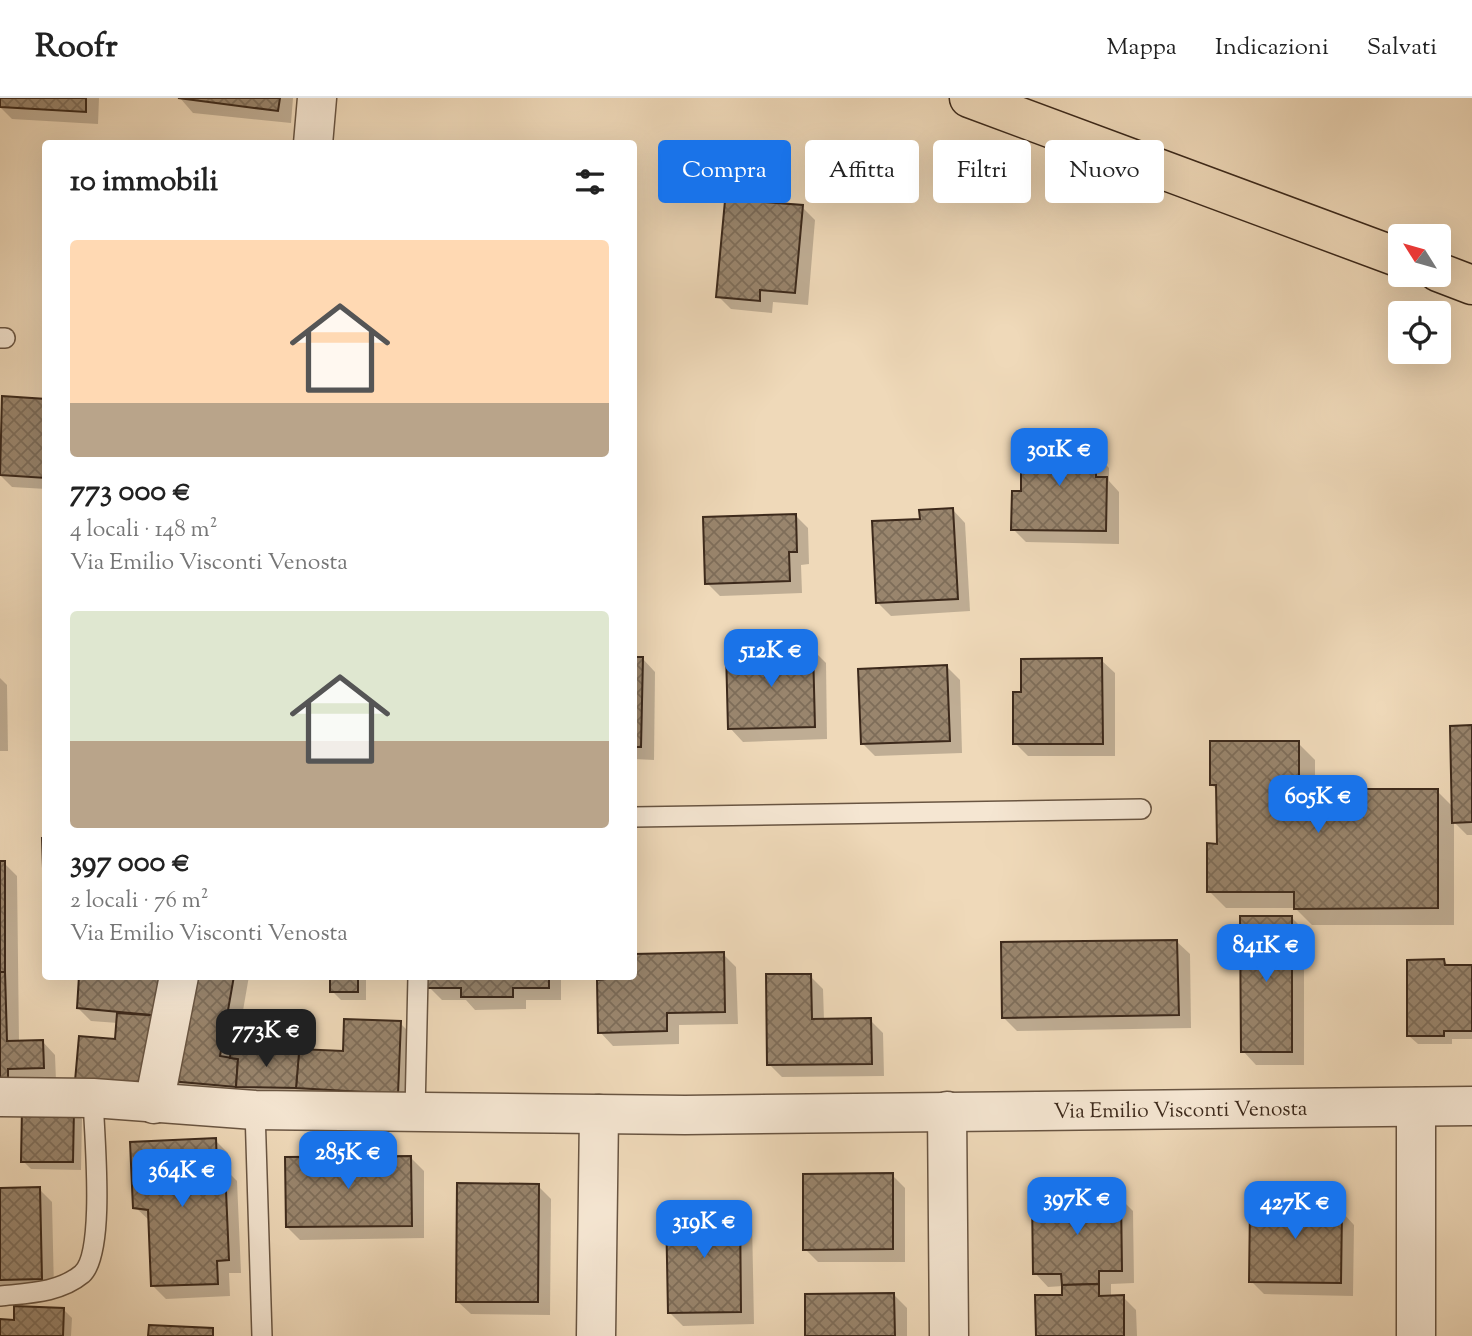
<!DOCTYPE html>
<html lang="it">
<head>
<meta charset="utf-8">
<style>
  body { margin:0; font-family:"Sorts Mill Goudy",serif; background:#f2f2f2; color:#222; height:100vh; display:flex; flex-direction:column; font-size:26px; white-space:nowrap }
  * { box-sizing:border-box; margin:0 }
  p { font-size:23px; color:#767676 }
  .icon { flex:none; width:38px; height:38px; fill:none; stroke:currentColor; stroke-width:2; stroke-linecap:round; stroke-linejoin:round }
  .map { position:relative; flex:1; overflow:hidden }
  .side { position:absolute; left:42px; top:42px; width:595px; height:840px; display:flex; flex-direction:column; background:#fff; border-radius:7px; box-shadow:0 7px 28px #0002 }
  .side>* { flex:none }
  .banner { position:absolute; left:658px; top:42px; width:665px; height:63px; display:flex; gap:14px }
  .needle { width:46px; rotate:307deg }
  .fabs { position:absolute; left:1388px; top:126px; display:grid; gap:14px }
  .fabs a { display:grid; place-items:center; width:63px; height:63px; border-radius:7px; background:#fff; box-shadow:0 7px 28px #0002; font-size:35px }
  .price { position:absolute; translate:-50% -60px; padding:0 16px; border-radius:14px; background:#1a73e8; color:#fff; font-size:23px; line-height:46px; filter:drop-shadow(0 2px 4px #0008) }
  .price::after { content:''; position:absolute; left:50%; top:42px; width:21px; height:16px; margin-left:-10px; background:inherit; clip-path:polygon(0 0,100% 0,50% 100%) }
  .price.active { background:#222; color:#fff }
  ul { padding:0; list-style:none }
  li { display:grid; align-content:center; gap:14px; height:371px; padding:0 28px }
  li span { display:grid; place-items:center; height:217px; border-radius:7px; color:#555 }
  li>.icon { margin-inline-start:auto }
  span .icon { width:126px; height:126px; fill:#fffc; stroke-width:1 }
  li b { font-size:30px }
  h2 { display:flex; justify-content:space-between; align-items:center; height:84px; padding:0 28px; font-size:30px }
  .pill { padding:0 24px; border-radius:7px; background:#fff; box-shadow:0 7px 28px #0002; font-size:24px; line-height:63px }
  .pill.active { background:#1a73e8; color:#fff }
  header { display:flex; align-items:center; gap:42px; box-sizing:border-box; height:98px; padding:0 35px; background:#fff; border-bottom:2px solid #e0e0e0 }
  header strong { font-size:33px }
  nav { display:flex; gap:38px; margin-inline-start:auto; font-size:24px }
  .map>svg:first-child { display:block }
</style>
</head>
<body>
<header>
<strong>Roofr</strong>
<nav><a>Mappa</a><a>Indicazioni</a><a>Salvati</a></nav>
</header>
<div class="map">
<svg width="1472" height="1238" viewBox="0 0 1472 1238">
  <defs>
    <pattern id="building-cross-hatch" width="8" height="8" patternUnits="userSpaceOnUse" patternTransform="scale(1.75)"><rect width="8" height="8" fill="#99856d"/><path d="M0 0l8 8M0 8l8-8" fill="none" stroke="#7e6d59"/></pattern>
  </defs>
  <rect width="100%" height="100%" fill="#efd9b9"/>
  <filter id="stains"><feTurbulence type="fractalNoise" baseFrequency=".00286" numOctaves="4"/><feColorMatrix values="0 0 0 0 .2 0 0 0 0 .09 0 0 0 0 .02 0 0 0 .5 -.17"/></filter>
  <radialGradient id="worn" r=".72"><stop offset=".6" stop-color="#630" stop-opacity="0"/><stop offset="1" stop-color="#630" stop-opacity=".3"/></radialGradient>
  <g fill="#0003">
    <path d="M0,0H99L98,26L12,21L0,9Z"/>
    <path d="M180,0H293L291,25L193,15Z"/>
    <path d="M765,97L774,107L802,109L815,122L808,207L773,204L772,215L731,211L718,198Z"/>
    <path d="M3,300L46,303V391L12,389L0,377Z"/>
    <path d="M1080,340L1109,370V383L1119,394V446L1026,444L1013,431L1022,394Z"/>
    <path d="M952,411L965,425L970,513L891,518L878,505Z"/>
    <path d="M795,417L808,430L809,466L801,467L802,495L720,498L707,485Z"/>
    <path d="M813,552L826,565L827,641L743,644L730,630Z"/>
    <path d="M634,560H642L655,574L654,662L634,661Z"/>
    <path d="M1101,562L1115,575V658H1028L1015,645L1022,595Z"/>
    <path d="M947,569L960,582L962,655L875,658L862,645Z"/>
    <path d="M0,580L7,587L8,653H0Z"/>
    <path d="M1472,629V737H1467L1454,724V827H1312L1295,810H1226L1209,793L1218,747V693L1212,687L1298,645L1315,662V693H1437L1453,709Z"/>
    <path d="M0,765H4L17,778L19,944L42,943L55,957L56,983L0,996Z"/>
    <path d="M1291,819L1304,832V967H1256L1243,953Z"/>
    <path d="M1176,843L1190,856L1191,930L1017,933L1004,920Z"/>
    <path d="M723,856L736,869L738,926L679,927V946L613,948L600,934L629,878H634V858Z"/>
    <path d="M1444,863L1450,869H1472V941H1452V946H1418L1409,938Z"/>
    <path d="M184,878L147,992L85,991L117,943L118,925L91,923L78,910Z"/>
    <path d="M192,878H249L236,953L298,956L344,955L400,925L413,938L410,1008L185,995L172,982Z"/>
    <path d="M332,878H366V902H341L332,893Z"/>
    <path d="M429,878H561V902H526V911L475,912L466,902H442L429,889Z"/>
    <path d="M810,878L823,891L824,922H870L883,935L884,978L782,979L769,966Z"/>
    <path d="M73,1012L82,1021L81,1072L31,1071L23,1063Z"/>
    <path d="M215,1042L228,1055L229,1075L237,1083L241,1175H229L230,1198L166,1201L153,1188L150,1123L135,1109Z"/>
    <path d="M411,1060L424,1073V1140L300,1142L287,1129Z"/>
    <path d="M892,1077L905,1090V1164H818L805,1151Z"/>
    <path d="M538,1088L551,1101L550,1217L471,1216L457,1203Z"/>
    <path d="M39,1091L52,1104L54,1193L0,1195V1092Z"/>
    <path d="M1120,1100L1133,1113L1134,1185L1111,1186V1199H1123L1136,1212L1137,1238H1037L1063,1199V1188L1048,1189L1035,1175Z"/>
    <path d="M1331,1102L1354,1127L1353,1198L1264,1196L1251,1183Z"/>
    <path d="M739,1110L752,1123L754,1226L683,1228L669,1214Z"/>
    <path d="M894,1197L907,1210V1238H807Z"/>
    <path d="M64,1212L72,1220L71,1238H0V1222L15,1223Z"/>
  </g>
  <g fill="url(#building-cross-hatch)" stroke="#3c291b" stroke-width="2">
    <path d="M0,0H86V14L0,9Z"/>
    <path d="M178,0H280L278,13Z"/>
    <path d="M726,92L766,95L764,104L803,107L795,195L760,192V203L716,199Z"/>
    <path d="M2,298L46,301V380L0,377Z"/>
    <path d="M1030,338L1081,339V355H1096V379H1107L1106,433L1011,432L1012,393H1021V356H1029Z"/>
    <path d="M953,410L958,501L876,505L872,423L920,421L919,412Z"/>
    <path d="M796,416L797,454H789L790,483L705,486L703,419Z"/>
    <path d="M813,550L815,629L728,631L726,553Z"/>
    <path d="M634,559H643L641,649H634Z"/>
    <path d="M1102,560L1103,646H1013V594H1021V561Z"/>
    <path d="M947,567L950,643L861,646L858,571Z"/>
    <path d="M1472,627V724L1452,725L1450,628Z"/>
    <path d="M1210,643H1299V691H1438V810L1294,811V794H1207V745L1217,746L1216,687H1210Z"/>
    <path d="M42,740H46V770H43Z"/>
    <rect x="0" y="763" width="5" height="111"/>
    <path d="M1240,818H1292V954H1241Z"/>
    <path d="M1177,842L1179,917L1002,920L1001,844Z"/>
    <path d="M724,854L725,914L667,915V933L598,935L597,882L634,878V856Z"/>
    <path d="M1444,861L1445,867H1472V933H1444V938H1407V862Z"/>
    <path d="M0,874H5L7,943L43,942L44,970L8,971V984H0Z"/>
    <path d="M766,876H811L812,921L871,920L872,966L767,967Z"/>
    <path d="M79,878H169L162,918L77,910Z"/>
    <path d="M190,878H234L220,958L238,961L236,989L170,983Z"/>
    <rect x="330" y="878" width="28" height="16"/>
    <path d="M427,878H549V890H513V899H461V890H427Z"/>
    <path d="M117,915L162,918L150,984L75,983L79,938L115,941Z"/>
    <path d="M344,921L401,923L398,996L296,990L299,951L343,953Z"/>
    <path d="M231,950L299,955L296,990L236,989L238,961L230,960Z"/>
    <path d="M22,1010H74L73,1064H21Z"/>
    <path d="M216,1040L217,1069H225L229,1162L217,1163L218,1186L151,1188L148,1112L133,1110L130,1044Z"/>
    <path d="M411,1058L412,1128L286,1129L285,1059Z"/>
    <path d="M893,1075V1151L803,1152V1076Z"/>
    <path d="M457,1085L539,1086L538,1204H456Z"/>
    <path d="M40,1089L42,1181L0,1182V1090Z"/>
    <path d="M1121,1098L1122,1173H1099V1186L1062,1187L1061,1176H1033L1032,1099Z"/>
    <path d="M1265,1098L1332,1101L1342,1112L1341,1185L1249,1184L1250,1109Z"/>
    <path d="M740,1108L741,1214L668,1215L666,1110Z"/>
    <path d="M1099,1186V1198L1124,1197V1238H1036L1035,1197H1062V1187Z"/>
    <path d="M894,1195L895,1238H805V1196Z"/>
    <path d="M14,1208L64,1210L63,1238H0V1221L14,1222Z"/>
    <path d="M149,1227L213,1230V1238H148Z"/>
  </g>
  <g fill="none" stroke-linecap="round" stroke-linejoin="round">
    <g stroke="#695542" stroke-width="22">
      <g id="lane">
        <path d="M0,240H5"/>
        <path d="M634,719L1141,711"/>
        <path d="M255,1012L262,1238"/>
        <path d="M415,1015L418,878"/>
        <path d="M0,1198C28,1195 59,1195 82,1176C106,1155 94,1035 93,1000"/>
      </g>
    </g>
    <g stroke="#695542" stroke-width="41">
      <g id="street">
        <path d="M313,46L317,0"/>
        <path id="s1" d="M0,999L93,1000L255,1012L685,1017L1472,1008"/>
        <path d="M154,1006L179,878"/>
        <path d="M947,1013L949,1238"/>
        <path d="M596,1238L599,1016"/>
        <path d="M1416,1238V1009"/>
      </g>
    </g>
    <g stroke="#3c291b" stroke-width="41">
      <g id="primary">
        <path d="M969,0L1400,160"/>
        <path d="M1438,174L1472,187"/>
      </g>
    </g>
    <use href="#lane" stroke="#f5e6d2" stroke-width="19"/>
    <use href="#street" stroke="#f5e6d2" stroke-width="38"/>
    <use href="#primary" stroke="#efd9b9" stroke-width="38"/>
  </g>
  <g text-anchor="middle" stroke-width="5" stroke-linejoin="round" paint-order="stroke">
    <g font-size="21" fill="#3c291b" stroke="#f5e6d2">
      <text dy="7" stroke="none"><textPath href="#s1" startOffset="1181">Via Emilio Visconti Venosta</textPath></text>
    </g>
  </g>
  <rect width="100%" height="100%" filter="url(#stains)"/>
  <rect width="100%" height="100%" fill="url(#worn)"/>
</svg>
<div class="fabs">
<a><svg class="needle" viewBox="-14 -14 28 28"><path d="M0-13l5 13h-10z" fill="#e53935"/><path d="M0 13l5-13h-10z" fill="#767676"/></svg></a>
<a><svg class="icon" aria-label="locate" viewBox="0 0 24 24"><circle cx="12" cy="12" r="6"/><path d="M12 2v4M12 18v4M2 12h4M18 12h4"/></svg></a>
</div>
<b class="price" style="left:1059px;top:390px">301K €</b>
<b class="price" style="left:771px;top:591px">512K €</b>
<b class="price" style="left:1318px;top:737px">605K €</b>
<b class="price" style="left:1266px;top:886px">841K €</b>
<b class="price active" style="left:266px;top:971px">773K €</b>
<b class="price" style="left:348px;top:1093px">285K €</b>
<b class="price" style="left:182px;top:1111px">364K €</b>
<b class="price" style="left:1077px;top:1139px">397K €</b>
<b class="price" style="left:1295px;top:1143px">427K €</b>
<b class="price" style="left:704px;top:1162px">319K €</b>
<div class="banner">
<a class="pill active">Compra</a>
<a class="pill">Affitta</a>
<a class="pill">Filtri</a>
<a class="pill">Nuovo</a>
</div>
<section class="side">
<h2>10 immobili<svg class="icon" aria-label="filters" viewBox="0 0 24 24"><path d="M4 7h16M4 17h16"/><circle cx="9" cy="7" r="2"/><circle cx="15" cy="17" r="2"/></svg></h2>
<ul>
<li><span style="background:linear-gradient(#ffd9b3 75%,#b9a48a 0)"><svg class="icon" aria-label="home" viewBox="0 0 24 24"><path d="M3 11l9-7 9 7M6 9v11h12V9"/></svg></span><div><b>773 000 €</b><p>4 locali · 148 m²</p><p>Via Emilio Visconti Venosta</p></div></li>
<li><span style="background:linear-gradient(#dfe7d0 60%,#b9a48a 0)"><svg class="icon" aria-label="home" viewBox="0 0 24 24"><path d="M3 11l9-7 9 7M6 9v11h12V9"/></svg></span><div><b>397 000 €</b><p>2 locali · 76 m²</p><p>Via Emilio Visconti Venosta</p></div></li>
</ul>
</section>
</div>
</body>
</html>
